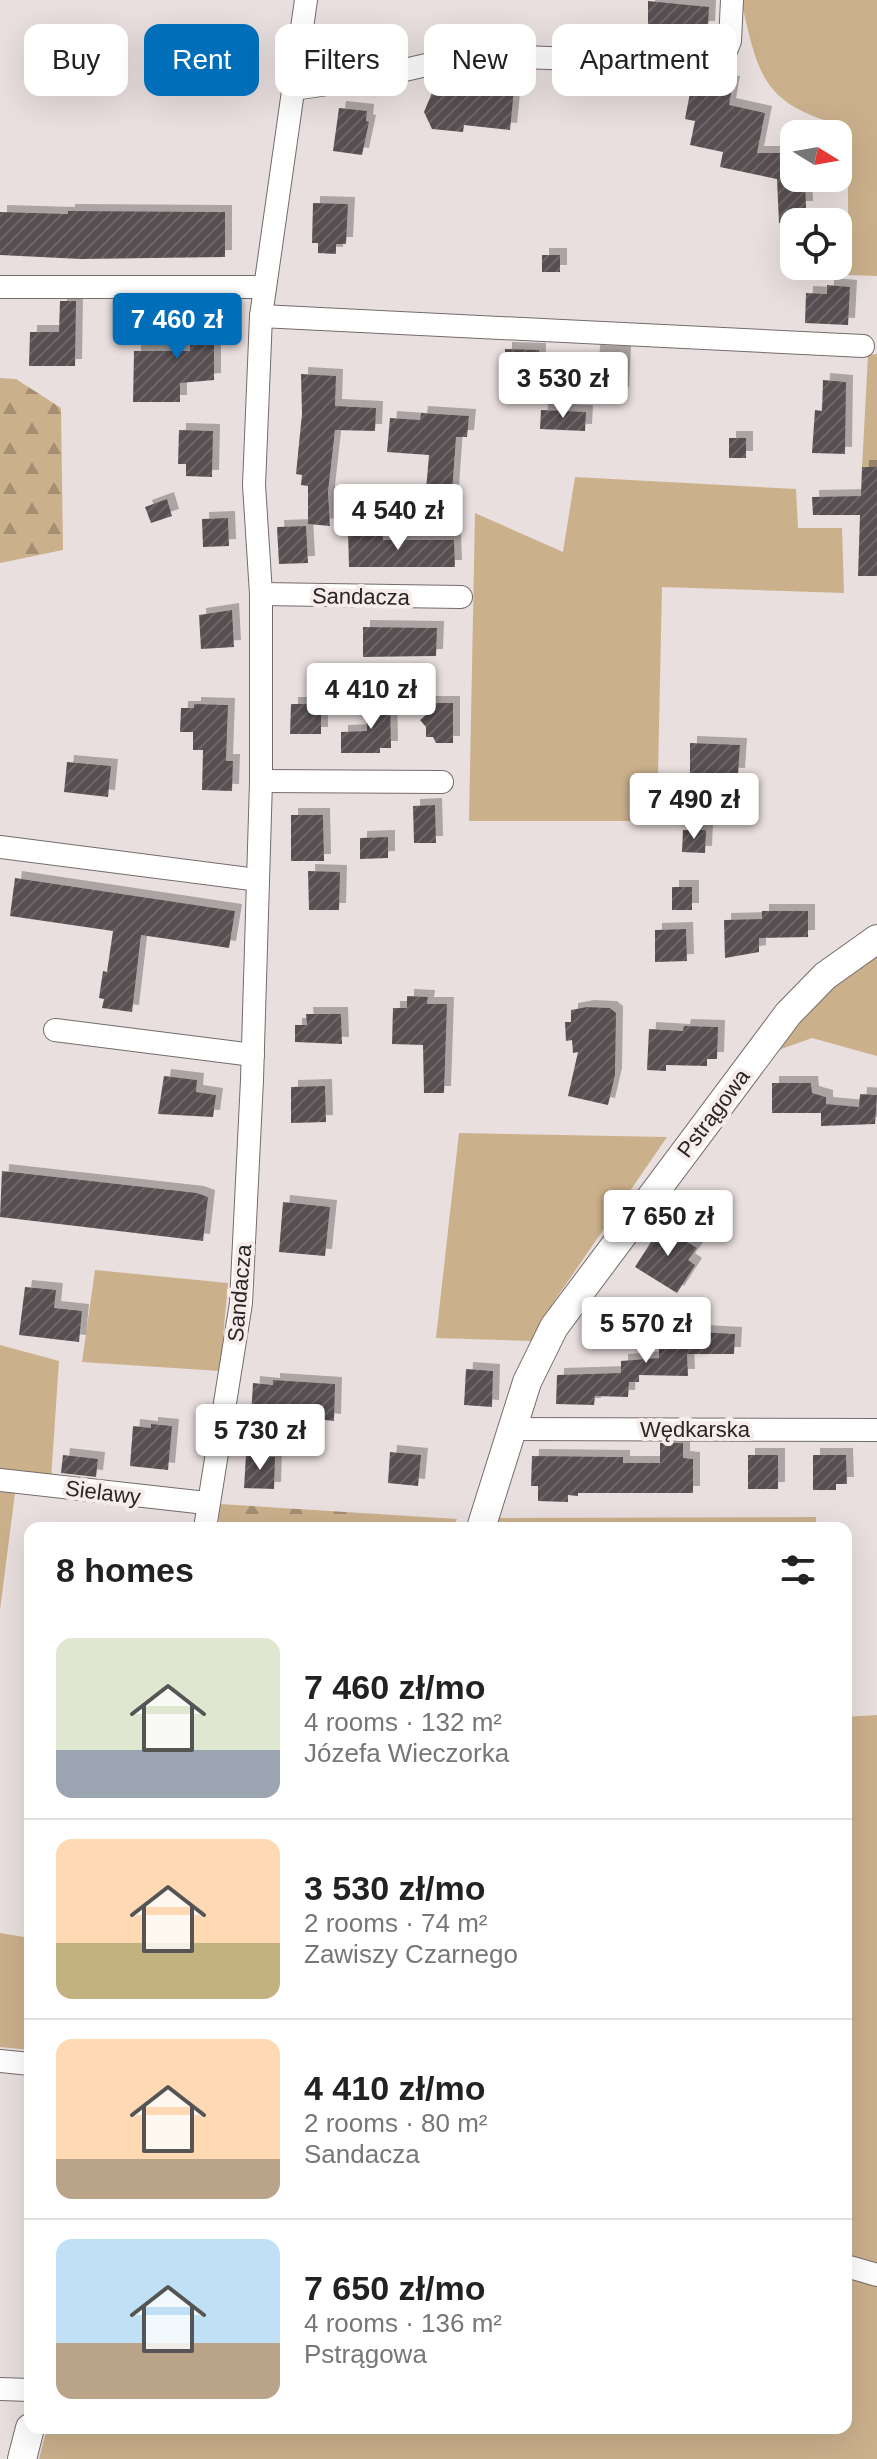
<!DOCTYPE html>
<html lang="en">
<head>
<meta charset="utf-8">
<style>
  body { margin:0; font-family:Helvetica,sans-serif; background:#f2f2f2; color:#222; height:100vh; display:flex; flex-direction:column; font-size:30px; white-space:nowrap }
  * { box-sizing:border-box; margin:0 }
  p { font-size:26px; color:#767676 }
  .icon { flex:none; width:44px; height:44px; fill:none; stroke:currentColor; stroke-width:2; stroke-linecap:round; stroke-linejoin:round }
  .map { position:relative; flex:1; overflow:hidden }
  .side { position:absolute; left:24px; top:1522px; width:828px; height:912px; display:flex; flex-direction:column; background:#fff; border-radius:16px; box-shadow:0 8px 32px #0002 }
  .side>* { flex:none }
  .hud { position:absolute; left:24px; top:24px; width:830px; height:72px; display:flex; gap:16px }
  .needle { width:52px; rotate:101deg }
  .controls { position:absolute; left:780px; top:120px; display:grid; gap:16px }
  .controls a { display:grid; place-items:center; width:72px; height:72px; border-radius:16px; background:#fff; box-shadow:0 8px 32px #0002; font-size:40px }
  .price { position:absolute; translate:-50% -68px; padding:0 18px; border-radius:8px; background:#fff; color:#222; font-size:26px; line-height:52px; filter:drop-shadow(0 2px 4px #0008) }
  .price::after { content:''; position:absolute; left:50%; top:48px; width:24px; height:18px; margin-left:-12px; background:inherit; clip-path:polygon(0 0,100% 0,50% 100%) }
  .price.on { background:#006eb9; color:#fff }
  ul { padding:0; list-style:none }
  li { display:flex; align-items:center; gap:24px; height:200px; padding:0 32px }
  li+li { border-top:2px solid #e0e0e0 }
  li span { display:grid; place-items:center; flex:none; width:224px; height:160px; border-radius:16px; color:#555 }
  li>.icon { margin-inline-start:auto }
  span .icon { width:96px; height:96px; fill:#fffc; stroke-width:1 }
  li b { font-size:34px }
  h2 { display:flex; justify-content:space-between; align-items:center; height:96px; padding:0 32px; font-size:34px }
  .tag { padding:0 28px; border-radius:16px; background:#fff; box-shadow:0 8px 32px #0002; font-size:28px; line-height:72px }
  .tag.on { background:#006eb9; color:#fff }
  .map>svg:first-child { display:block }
</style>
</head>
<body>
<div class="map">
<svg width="877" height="2459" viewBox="0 0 877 2459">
  <defs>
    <pattern id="forest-firs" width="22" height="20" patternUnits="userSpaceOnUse" patternTransform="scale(2)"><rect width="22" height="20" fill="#cbb08c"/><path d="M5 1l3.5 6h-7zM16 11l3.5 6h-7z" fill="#a58f72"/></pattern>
    <pattern id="building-hatch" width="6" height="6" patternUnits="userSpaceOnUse" patternTransform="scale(2)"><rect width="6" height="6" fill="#585053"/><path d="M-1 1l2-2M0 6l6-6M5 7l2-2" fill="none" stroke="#6d6668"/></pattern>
    <filter id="shadow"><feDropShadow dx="7" dy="-7" stdDeviation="0" flood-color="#0004"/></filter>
  </defs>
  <rect width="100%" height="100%" fill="#e9dfde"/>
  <g fill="#cbb08c">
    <path d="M741,0H877V276L848,275V127C764,105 759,80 741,0Z"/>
    <path d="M877,354V468H862L868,355Z"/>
    <path d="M575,477L796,489L798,528H842L844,593L662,587L657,821H469L475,513L563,552Z"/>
    <path d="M877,956V1056L812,1038L773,1052L841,979Z"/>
    <path d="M459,1133L667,1137L553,1303L532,1341L436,1338Z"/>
    <path d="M95,1270L228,1283L220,1371L82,1362Z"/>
    <path d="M0,1345L59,1361L51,1479L0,1472Z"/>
    <path d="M0,1492L15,1493L0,1610Z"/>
    <path d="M816,1517V1528H494L497,1518Z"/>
    <path d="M877,1715V2459H39L47,2428H846V1717Z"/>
    <path d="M0,1933L30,1938V2050L0,2047Z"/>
  </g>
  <g fill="url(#forest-firs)">
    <path d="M0,378L16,379L61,408L63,550L0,563Z"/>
    <path d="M220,1504L457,1519L453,1528H218Z"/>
  </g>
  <g fill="url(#building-hatch)" filter="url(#shadow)">
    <path d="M648,1L709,7L708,28L648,29Z"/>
    <path d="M693,77L733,83L729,105L765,113L757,153H794V178H805L806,208H794V223H779L777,179L720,167L723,152L690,145L695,121L685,119Z"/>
    <path d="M496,79L515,80L510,130L464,125L463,132L432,129L424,112L434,88L495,94Z"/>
    <path d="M339,108L367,111L366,121L369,122L362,155L333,151Z"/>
    <path d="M313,203L348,204L346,244H336V254L318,253V243H312Z"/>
    <path d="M68,211L225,212V257L81,259L0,255V212L68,214Z"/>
    <rect x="542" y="255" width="18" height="17"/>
    <path d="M827,285L850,287L848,325L805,323L806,293L827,294Z"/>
    <path d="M60,301H76L75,366H29L30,332H59Z"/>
    <path d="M191,301H214V380L180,383V402H133L134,351H190Z"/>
    <path d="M505,349L539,350L538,387L505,386Z"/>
    <path d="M593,352L624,353L622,394H591Z"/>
    <path d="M301,374L336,376L335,406L376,408L375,431L335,430L328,492L330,526L308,524V486L301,485L302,475L296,474L302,414Z"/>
    <path d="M823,380L846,382L845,454L812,453L815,410L822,411Z"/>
    <path d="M541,410L586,412L585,431L540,429Z"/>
    <path d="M421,413L469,416L467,437H456L452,493L426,490L429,455L387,452L390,418L420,420Z"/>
    <path d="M179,430L213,431L212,477L186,476V464H178Z"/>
    <rect x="729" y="438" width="17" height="20"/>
    <path d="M862,467H877V576H858L860,515H813L812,497L861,496Z"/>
    <path d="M167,499L172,516L151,523L145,507Z"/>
    <path d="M228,518L229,546L203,547L202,519Z"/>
    <path d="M306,526L308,563L279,564L277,527Z"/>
    <path d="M348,532H383V540H454L455,567H349Z"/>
    <path d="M232,610L234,647L201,649L199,615Z"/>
    <path d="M363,627L437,628L436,656L363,657Z"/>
    <path d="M390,701L391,748H380V753H341V732L367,731L366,702Z"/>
    <path d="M427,703H453V743H436L433,737H426V727L420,720L427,714Z"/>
    <path d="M194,704L228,705L226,761H233L232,791L202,790L203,750H193V732H180L181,708H194Z"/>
    <path d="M291,704H321V734H290Z"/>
    <path d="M690,743L740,745L738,775L690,773Z"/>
    <path d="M67,762L111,766L108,797L64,792Z"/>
    <path d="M435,805L436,843H414L413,806Z"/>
    <path d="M291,815H323L324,861H291Z"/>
    <path d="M683,830H706L705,853L682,852Z"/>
    <path d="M388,837V858L360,859V838Z"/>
    <path d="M308,871L340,872L339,910H309Z"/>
    <path d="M15,878L235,911L229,948L141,935L132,1012L102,1008L104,999L99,998L103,971L107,972L113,931L10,916Z"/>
    <rect x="672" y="887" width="20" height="23"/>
    <path d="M762,911H808V937L759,938V952L725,958L724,920L762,919Z"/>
    <path d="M686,929L687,961L655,962V930Z"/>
    <path d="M407,996L428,997L427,1004H447L444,1093H424L423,1045L392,1044L393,1008H407Z"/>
    <path d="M587,1007L610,1008L616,1013L615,1075L608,1105L568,1096L578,1052L573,1053L572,1040L566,1041L565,1022H571V1010Z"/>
    <path d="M306,1014H341L342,1044L295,1042V1025H307Z"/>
    <path d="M684,1026L718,1027L717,1059H707V1066L666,1065V1071L647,1070L649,1029L683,1031Z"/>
    <path d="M164,1076L197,1080L196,1092L216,1095L213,1117L158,1114Z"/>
    <path d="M772,1083H811L812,1093L826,1097V1104L859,1107L860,1094L877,1095L875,1124L821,1126V1113H772Z"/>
    <path d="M325,1086L326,1122L291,1123V1087Z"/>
    <path d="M2,1171L197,1193L208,1197L203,1241L0,1217Z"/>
    <path d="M283,1202L330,1207L325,1256L279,1252Z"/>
    <path d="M665,1220L681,1230L677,1236L697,1248L688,1260L695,1265L677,1293L635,1267Z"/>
    <path d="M25,1287L56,1290L54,1308L82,1311L79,1342L19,1335Z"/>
    <path d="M659,1324L700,1325V1332L735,1334L734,1354H687L688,1376L639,1375V1382H629L628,1397L595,1396L594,1405L556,1404L557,1375L621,1373V1361L659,1358Z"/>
    <path d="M466,1369L493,1371L492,1407L464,1405Z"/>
    <path d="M273,1380L335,1384L334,1421L273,1414V1418L251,1417L253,1383L273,1385Z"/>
    <path d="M151,1424L172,1426L168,1470L130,1466L133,1426L151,1428Z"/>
    <path d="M660,1443H683V1458L693,1459V1493H578V1496L568,1495V1502L538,1501V1486H531L532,1456L623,1457V1463H660Z"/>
    <path d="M390,1452L421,1455L418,1486L388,1483Z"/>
    <path d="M63,1455L98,1459L96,1477L61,1473Z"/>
    <path d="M246,1455L275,1457L274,1489L244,1488Z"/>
    <rect x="748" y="1455" width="30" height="34"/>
    <path d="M813,1455H846L847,1484H836V1490H813Z"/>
  </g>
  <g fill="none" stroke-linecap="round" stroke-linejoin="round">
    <g stroke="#746b6b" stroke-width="24">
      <g id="minor">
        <path d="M294,89L374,77L470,55L710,64L723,58L730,41L732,0"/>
        <path d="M0,287H265"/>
        <path d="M261,316L863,346"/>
        <path d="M261,594L461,597"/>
        <path d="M261,781L442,782"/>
        <path d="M0,847L258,880"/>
        <path d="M55,1030L253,1055"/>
        <path d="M513,1429L877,1430"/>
        <path d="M0,1480L206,1503"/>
        <path d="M205,1528L241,1303L252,1080L261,781V594L254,485L261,316L306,0"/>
        <path d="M0,2061L30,2064"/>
        <path d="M846,2266L877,2275"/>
        <path d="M0,2389L30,2390"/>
      </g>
    </g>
    <g stroke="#746b6b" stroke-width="30">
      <g id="tertiary">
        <path d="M481,1528L527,1382L554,1327L788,1014L825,976L877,939"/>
        <path d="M22,2459L30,2428"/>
      </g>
    </g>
    <use href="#minor" stroke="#fff" stroke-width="22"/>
    <use href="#tertiary" stroke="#fff" stroke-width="28"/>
  </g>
  <g text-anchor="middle" stroke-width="8" stroke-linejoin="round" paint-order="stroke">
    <g font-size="22" fill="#2a2626" stroke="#f7ecec">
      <text transform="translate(361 596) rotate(1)" y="8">Sandacza</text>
      <text transform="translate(713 1113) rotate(-53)" y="8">Pstrągowa</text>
      <text transform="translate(239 1293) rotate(-85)" y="8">Sandacza</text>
      <text x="695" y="1437">Wędkarska</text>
      <text transform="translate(103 1492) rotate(7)" y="8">Sielawy</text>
    </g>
  </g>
</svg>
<div class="controls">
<a><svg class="needle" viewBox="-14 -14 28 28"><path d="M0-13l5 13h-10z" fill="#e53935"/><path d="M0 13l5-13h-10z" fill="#767676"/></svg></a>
<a><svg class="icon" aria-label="locate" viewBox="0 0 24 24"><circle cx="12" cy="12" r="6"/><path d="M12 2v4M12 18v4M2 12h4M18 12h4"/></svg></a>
</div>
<b class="price on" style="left:177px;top:361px">7 460 zł</b>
<b class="price" style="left:563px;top:420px">3 530 zł</b>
<b class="price" style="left:398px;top:552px">4 540 zł</b>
<b class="price" style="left:371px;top:731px">4 410 zł</b>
<b class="price" style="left:694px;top:841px">7 490 zł</b>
<b class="price" style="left:668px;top:1258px">7 650 zł</b>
<b class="price" style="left:646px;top:1365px">5 570 zł</b>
<b class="price" style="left:260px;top:1472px">5 730 zł</b>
<div class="hud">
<a class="tag">Buy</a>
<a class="tag on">Rent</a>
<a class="tag">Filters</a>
<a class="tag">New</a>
<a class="tag">Apartment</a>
</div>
<section class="side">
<h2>8 homes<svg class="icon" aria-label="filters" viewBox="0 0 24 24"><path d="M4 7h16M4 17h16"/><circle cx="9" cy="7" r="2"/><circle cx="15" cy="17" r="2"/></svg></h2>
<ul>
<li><span style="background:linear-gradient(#dfe7d0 70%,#9aa5b1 0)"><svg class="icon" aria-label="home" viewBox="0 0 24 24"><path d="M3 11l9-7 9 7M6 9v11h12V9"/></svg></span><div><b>7 460 zł/mo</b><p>4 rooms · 132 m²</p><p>Józefa Wieczorka</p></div></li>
<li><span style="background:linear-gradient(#ffd9b3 65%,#c2b280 0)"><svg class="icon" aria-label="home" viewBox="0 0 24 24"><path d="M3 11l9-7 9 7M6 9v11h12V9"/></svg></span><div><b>3 530 zł/mo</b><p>2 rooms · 74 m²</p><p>Zawiszy Czarnego</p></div></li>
<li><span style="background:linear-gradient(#ffd9b3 75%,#b9a48a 0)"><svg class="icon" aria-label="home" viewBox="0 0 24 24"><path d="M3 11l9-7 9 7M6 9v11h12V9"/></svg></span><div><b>4 410 zł/mo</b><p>2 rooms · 80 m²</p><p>Sandacza</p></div></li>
<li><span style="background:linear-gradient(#bfe0f5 65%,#b9a48a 0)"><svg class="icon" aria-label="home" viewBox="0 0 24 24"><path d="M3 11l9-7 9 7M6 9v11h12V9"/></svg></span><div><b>7 650 zł/mo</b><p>4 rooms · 136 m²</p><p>Pstrągowa</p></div></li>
</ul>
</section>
</div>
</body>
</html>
